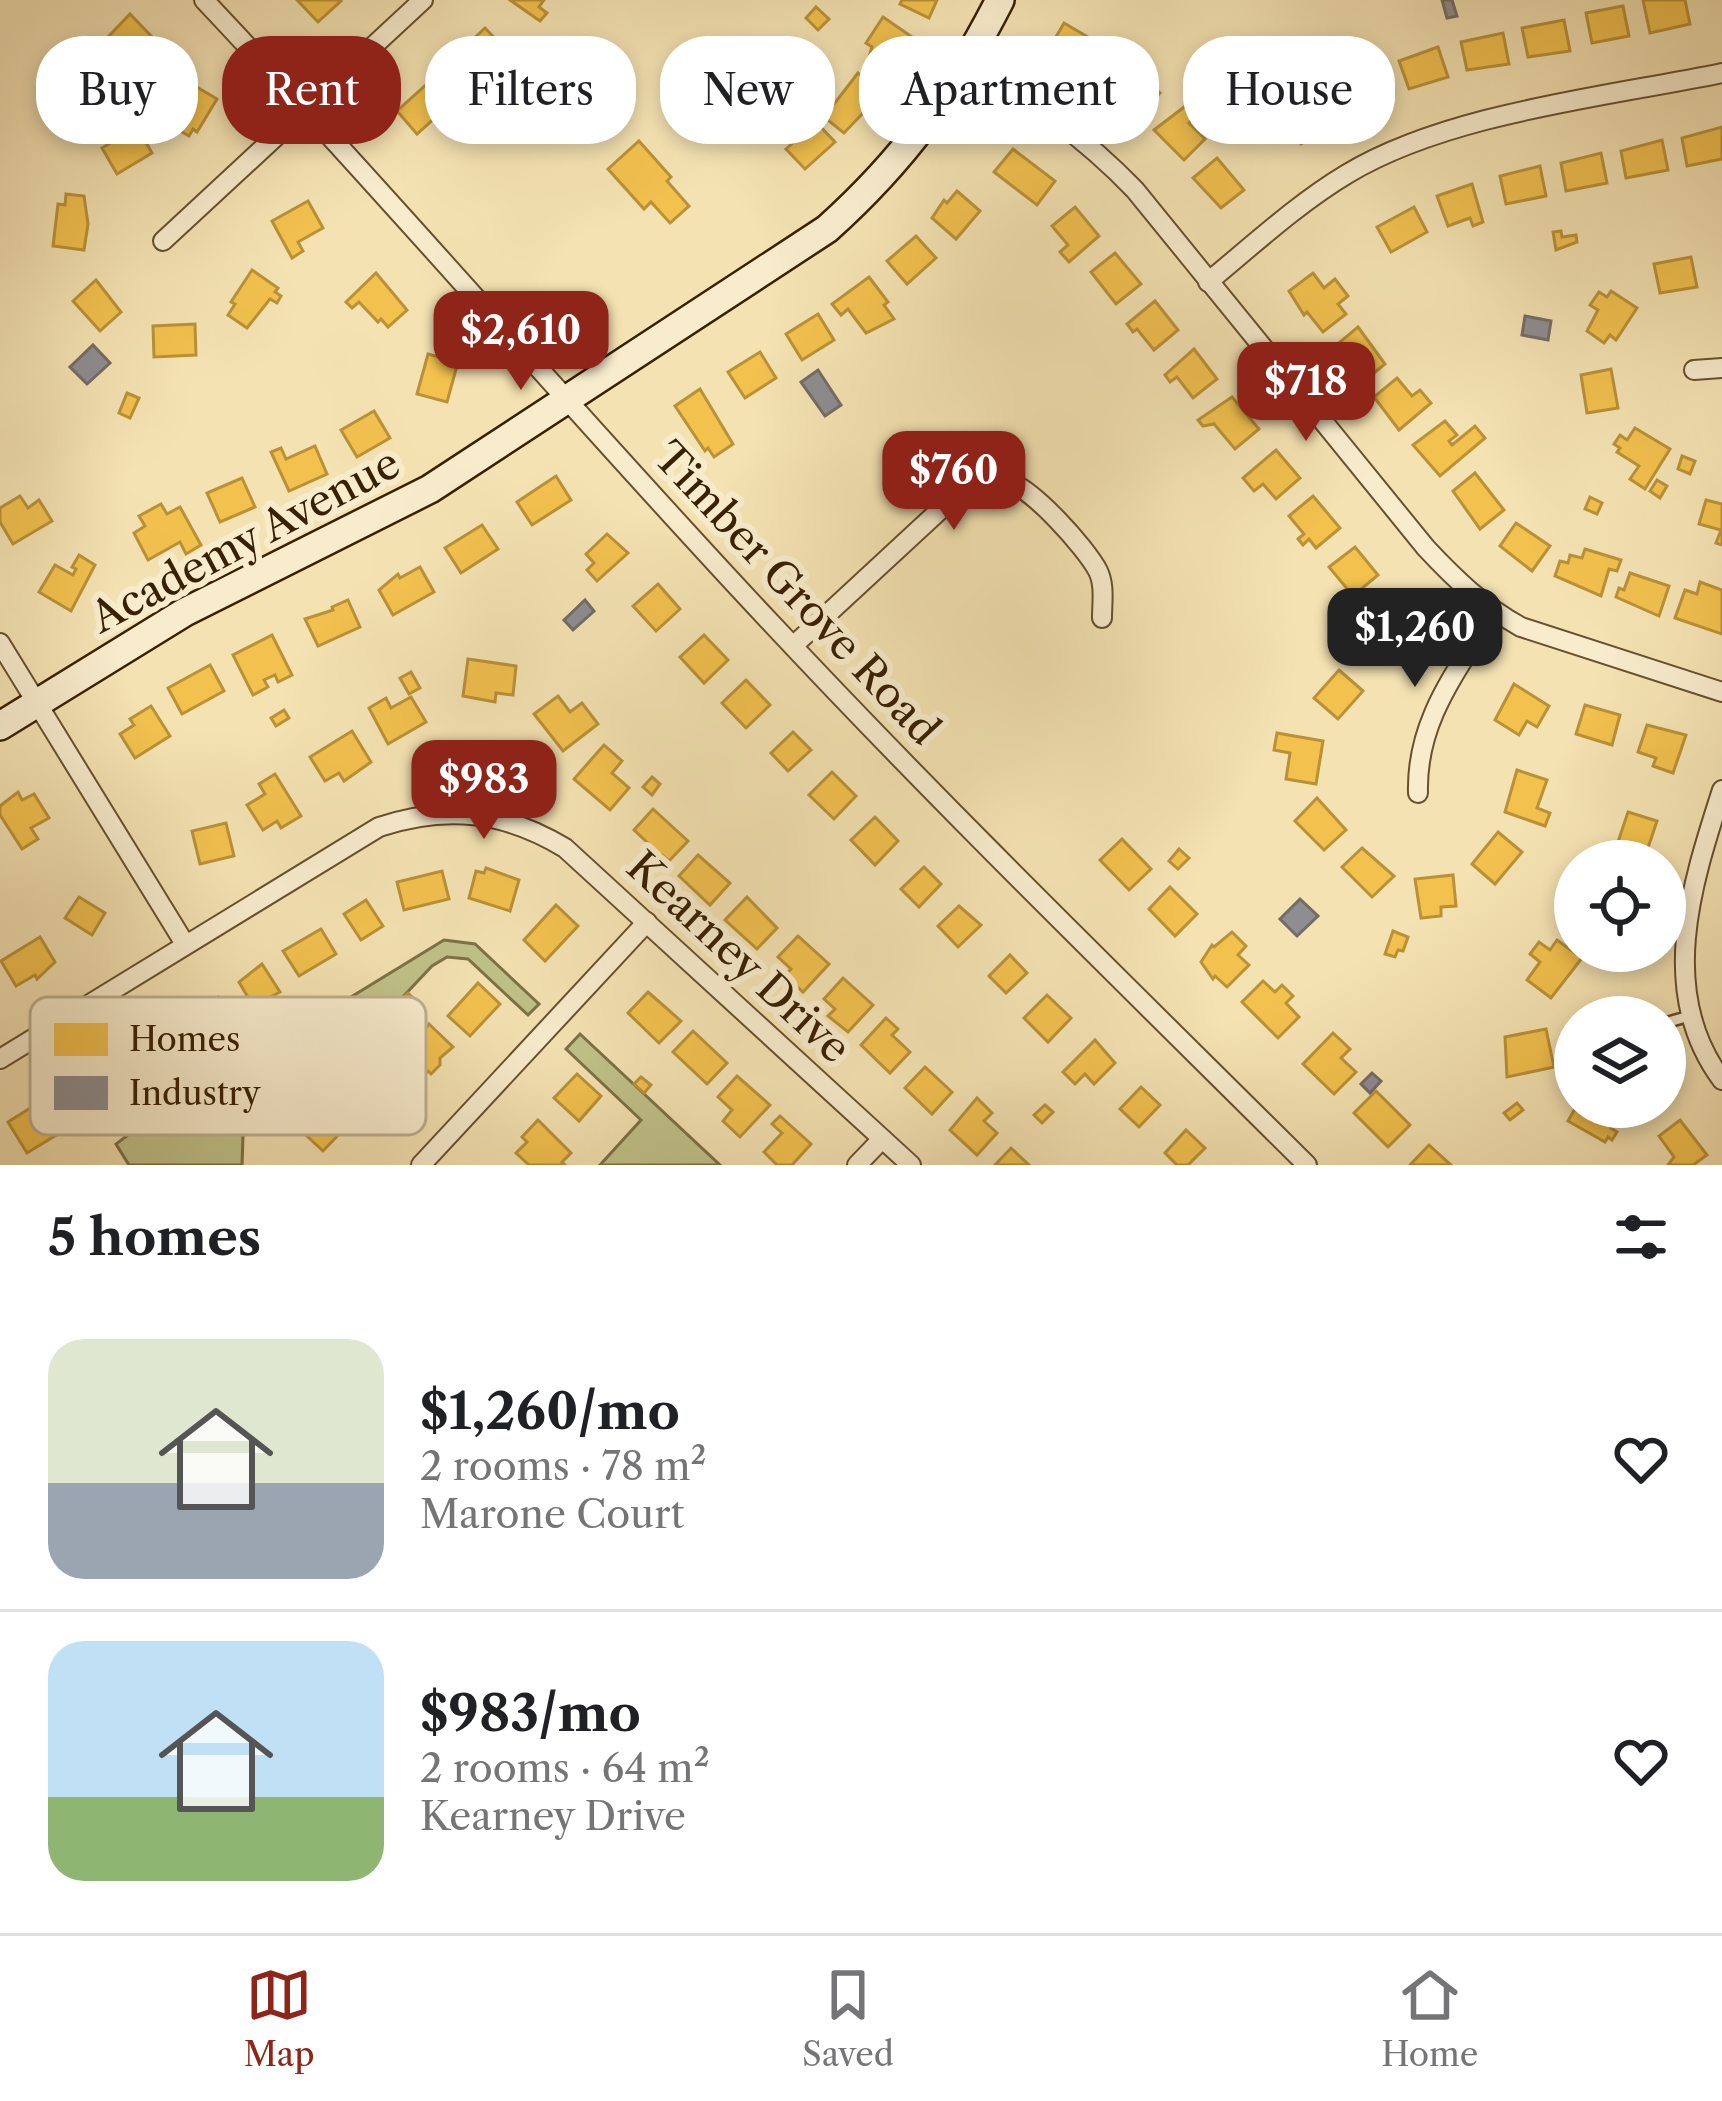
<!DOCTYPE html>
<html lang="en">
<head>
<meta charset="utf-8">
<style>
  body { margin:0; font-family:"Libre Caslon Text",serif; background:#f2f2f2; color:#202124; height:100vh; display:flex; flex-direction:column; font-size:45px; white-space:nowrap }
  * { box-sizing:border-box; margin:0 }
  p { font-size:39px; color:#757577 }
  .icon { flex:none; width:66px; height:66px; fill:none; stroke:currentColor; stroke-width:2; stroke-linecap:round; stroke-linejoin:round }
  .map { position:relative; height:1165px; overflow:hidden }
  .drawer { display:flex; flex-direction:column; background:#fff; flex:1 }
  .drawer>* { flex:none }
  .hud { position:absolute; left:36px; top:36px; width:1650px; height:108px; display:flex; gap:24px }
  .tools { position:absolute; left:1554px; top:840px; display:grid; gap:24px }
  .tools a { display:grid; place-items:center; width:132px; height:132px; border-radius:50%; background:#fff; box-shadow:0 6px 18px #0003; font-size:60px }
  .price { position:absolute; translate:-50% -102px; padding:0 27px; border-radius:24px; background:#8f2418; color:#fff; font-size:39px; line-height:78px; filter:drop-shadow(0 3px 6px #0008) }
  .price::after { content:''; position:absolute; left:50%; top:72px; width:36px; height:27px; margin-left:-18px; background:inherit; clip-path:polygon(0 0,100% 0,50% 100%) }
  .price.on { background:#222; color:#fff }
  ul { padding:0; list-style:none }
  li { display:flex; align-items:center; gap:36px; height:300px; padding:0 48px }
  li+li { border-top:3px solid #e0e0e0 }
  li span { display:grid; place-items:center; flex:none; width:336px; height:240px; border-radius:36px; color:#555 }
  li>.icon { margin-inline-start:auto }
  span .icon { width:144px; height:144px; fill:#fffc; stroke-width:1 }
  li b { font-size:51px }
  h2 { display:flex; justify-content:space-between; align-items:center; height:144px; padding:0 48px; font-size:51px }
  .chip { padding:0 42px; border-radius:48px; background:#fff; box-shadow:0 6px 18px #0003; font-size:42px; line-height:108px }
  .chip.on { background:#8f2418; color:#fff }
  .menu { display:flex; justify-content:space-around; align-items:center; height:168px; border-top:3px solid #e0e0e0; background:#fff; font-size:33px; color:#757577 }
  .menu a { display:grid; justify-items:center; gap:6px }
  .menu .on { color:#8f2418 }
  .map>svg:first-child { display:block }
</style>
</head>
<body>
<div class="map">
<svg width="1722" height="1165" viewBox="0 0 1722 1165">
  <rect width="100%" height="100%" fill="#f4e2b2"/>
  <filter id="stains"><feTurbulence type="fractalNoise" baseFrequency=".00167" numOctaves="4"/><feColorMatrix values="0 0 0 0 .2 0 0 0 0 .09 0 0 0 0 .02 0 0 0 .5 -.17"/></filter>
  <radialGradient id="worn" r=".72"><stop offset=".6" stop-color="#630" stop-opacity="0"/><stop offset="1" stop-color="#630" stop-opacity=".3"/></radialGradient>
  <g fill="#c0c289" stroke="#7c7146" stroke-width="3">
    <path d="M444,940L475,944L539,1004L528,1015L468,959L447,957L432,966L364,1038L305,1068L243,1136L242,1165H129L116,1144L141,1125L88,1037L100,1030L155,1117Z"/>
    <path d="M580,1034L720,1165H600L641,1120L566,1049Z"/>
  </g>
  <g fill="#f2c14e" stroke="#ba9137" stroke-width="3">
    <path d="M297,0H340L341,1L318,22Z"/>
    <path d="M510,0H544L539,7L547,13L540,21Z"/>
    <path d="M902,0H937L929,18L900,4Z"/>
    <path d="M1643,0H1685L1690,24L1650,33Z"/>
    <path d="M1623,6L1629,36L1592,43L1586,13Z"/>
    <path d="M816,7L829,19L818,30L806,18Z"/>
    <path d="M130,14L156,41L134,63L108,37Z"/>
    <path d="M883,17L918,41L894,74L869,57L872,47L866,43Z"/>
    <path d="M1564,20L1570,51L1528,57L1522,28Z"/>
    <path d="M1064,23L1110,50L1095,76L1049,49Z"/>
    <path d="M485,28L507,51L476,80L454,57Z"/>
    <path d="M1503,33L1509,64L1467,70L1461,42Z"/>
    <path d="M1438,47L1448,77L1409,89L1399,61Z"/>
    <path d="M1136,62L1147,72L1142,78L1160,93L1141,115L1108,89L1128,65L1131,68Z"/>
    <path d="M1376,69L1390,98L1351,113L1339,87Z"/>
    <path d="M858,73L882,93L844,133L824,117Z"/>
    <path d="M190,83L217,99L197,132L193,129L189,136L170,125L175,118L170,115Z"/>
    <path d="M428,83L449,105L417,134L397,111Z"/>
    <path d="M1315,98L1332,124L1301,144L1284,117Z"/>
    <path d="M1188,104L1198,114L1189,123L1205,139L1184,160L1154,130Z"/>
    <path d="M816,122L835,142L805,169L786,149Z"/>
    <path d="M137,127L152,153L117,174L102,148Z"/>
    <path d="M1722,127V159L1687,166L1682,138Z"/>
    <path d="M1662,140L1668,170L1626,178L1621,151Z"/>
    <path d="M639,141L671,177L667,181L689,206L670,223L651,202L644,209L608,169Z"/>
    <path d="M1013,149L1055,181L1037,205L994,172Z"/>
    <path d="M1601,153L1607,183L1566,191L1561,163Z"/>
    <path d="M1217,158L1244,190L1221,208L1193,178Z"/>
    <path d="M1540,166L1546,196L1506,204L1500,176Z"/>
    <path d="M1472,184L1483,222L1473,226L1470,218L1448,226L1437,196Z"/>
    <path d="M957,191L980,211L956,239L932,218L944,200L947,203Z"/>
    <path d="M66,194L84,196L88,224L84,250L53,246L58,204L65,205Z"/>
    <path d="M308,201L323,228L298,242L303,251L292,258L272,221Z"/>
    <path d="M1075,207L1099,236L1069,262L1060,252L1068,245L1052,226Z"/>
    <path d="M1414,207L1427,232L1391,252L1377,227Z"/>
    <path d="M1561,231L1562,237L1576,235L1577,242L1556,250L1553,232Z"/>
    <path d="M916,236L936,258L907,284L887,261Z"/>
    <path d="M1115,253L1141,284L1116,304L1091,272Z"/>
    <path d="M1691,257L1697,287L1660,293L1654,264Z"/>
    <path d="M252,270L278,288L275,292L281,296L277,303L270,299L247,328L228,315L235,304L231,302Z"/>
    <path d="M376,273L407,310L388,327L381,319L378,322L359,302L352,308L346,302Z"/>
    <path d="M1313,273L1324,288L1335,279L1348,296L1338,304L1346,314L1323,332L1307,312L1304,315L1289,291Z"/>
    <path d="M869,277L888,302L884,305L894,319L866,333L848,309L841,315L832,304Z"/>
    <path d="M96,280L121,312L100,331L73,301Z"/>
    <path d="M1611,291L1637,308L1616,340L1610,335L1604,343L1587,331L1598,310L1590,305L1599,292L1607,297Z"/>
    <path d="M1155,301L1178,330L1154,350L1137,329L1133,332L1127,324Z"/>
    <path d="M818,314L834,340L802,360L786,334Z"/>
    <path d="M195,324L196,355L154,357L153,326Z"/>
    <path d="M1358,327L1385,364L1368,378L1363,371L1352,379L1334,347Z"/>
    <path d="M1194,349L1217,379L1193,398L1177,377L1170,382L1165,375Z"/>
    <path d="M760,352L776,378L745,398L728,372Z"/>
    <path d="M428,354L458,362L447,402L417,394Z"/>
    <path d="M1611,369L1618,408L1587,413L1581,375Z"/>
    <path d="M1397,378L1412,396L1420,390L1431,403L1399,430L1374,397Z"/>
    <path d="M700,389L733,444L714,457L708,448L705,451L675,406Z"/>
    <path d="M127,393L139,398L130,418L119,413Z"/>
    <path d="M1232,397L1259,429L1235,449L1214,424L1203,426L1198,420Z"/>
    <path d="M374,411L390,438L357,457L341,430Z"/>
    <path d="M1445,421L1457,435L1449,441L1452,445L1475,426L1485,438L1440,476L1413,445Z"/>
    <path d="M1635,428L1670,449L1645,489L1630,479L1639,466L1617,452L1620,448L1614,444L1620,435L1627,440Z"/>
    <path d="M315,446L327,474L289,491L271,452L281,448L286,459Z"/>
    <path d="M1276,450L1300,478L1276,499L1263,484L1254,491L1243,478Z"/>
    <path d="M1682,456L1695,461L1690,474L1678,469Z"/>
    <path d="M1475,473L1504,510L1480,529L1453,491Z"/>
    <path d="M556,476L571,500L532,525L517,502Z"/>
    <path d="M242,478L255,507L220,522L207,493Z"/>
    <path d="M1657,480L1667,486L1660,498L1650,491Z"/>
    <path d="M20,496L28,508L39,500L52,521L13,544L0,522V508Z"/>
    <path d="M1313,496L1340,528L1316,548L1309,539L1303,545L1298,539L1304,534L1289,516Z"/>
    <path d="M1590,497L1602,503L1597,514L1585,509Z"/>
    <path d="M1706,500L1722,504V545L1716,543L1721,530L1699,524Z"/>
    <path d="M161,504L167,514L180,507L201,545L186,554L180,542L148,560L134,533L145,526L139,516Z"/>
    <path d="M1516,523L1550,546L1532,571L1500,546Z"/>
    <path d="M482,525L498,549L461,573L445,548Z"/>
    <path d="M607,534L628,553L597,581L587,570L594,563L586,554Z"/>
    <path d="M1355,547L1378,575L1353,596L1329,567Z"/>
    <path d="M1585,549L1621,560L1617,571L1609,569L1601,596L1555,576L1560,561L1568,563L1570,555L1582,558Z"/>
    <path d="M79,555L95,565L71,611L39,592L55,565L73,575L76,569L72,567Z"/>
    <path d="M420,567L434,592L393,615L379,590L398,574L400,578Z"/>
    <path d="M1630,573L1669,586L1659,616L1616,597L1619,588L1624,590Z"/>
    <path d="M1700,582L1722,590V634L1675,618L1685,590L1697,594Z"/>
    <path d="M658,584L680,609L656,631L633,606Z"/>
    <path d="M1394,594L1422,625L1397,644L1372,613Z"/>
    <path d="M348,600L360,627L318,646L305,619L333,610L332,607Z"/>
    <path d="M272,635L292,675L278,682L275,675L264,680L268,687L253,695L233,655Z"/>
    <path d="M704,635L728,660L704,683L680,657Z"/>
    <path d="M468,659L516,666L513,695L496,693L495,702L463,696Z"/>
    <path d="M210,665L224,691L182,714L168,688Z"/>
    <path d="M1339,670L1363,691L1338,719L1314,698Z"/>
    <path d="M411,672L420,688L409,694L400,678Z"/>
    <path d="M746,680L770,705L746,728L722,703Z"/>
    <path d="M1514,684L1549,706L1537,727L1527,721L1519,735L1495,720Z"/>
    <path d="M558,696L570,712L582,703L598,724L563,751L534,714Z"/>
    <path d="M411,697L426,722L388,744L369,708L386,698L391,708Z"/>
    <path d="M1585,705L1620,715L1612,745L1576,734Z"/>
    <path d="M151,706L170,736L135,758L120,734L134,725L130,719Z"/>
    <path d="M284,710L289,718L276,726L271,718Z"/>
    <path d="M1647,725L1686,735L1673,773L1653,766L1656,758L1638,752Z"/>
    <path d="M352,731L371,762L344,781L339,773L325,781L310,757Z"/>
    <path d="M793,732L811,750L788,771L771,753Z"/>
    <path d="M1277,733L1323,741L1316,784L1286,779L1290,753L1274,750Z"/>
    <path d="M604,745L622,761L612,773L629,788L610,810L574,779Z"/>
    <path d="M1517,770L1547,780L1537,808L1550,813L1545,826L1505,812Z"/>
    <path d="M832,772L856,796L834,819L809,795Z"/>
    <path d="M275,774L301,816L281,828L277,821L263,830L247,805L265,794L259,784Z"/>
    <path d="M652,777L660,784L652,795L643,787Z"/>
    <path d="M18,792L22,800L34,794L49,818L31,828L38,839L22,849L0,815V806Z"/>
    <path d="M1317,798L1346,830L1324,850L1295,821Z"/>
    <path d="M653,809L688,841L669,861L662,855L657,859L648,850L651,846L634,830Z"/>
    <path d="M1628,812L1657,821L1645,857L1616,848Z"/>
    <path d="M875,817L898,841L875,865L851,840Z"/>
    <path d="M226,823L234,856L200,864L192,831Z"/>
    <path d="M1498,832L1522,852L1495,884L1472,864Z"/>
    <path d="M1122,839L1151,869L1129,890L1100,860Z"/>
    <path d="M1362,848L1394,876L1372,897L1342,867Z"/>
    <path d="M1179,849L1189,858L1178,869L1169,861Z"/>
    <path d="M698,855L730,883L710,905L679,876Z"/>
    <path d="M924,867L941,884L919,907L901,889Z"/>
    <path d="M486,868L519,880L510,911L469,898L476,871L484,873Z"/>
    <path d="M442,871L449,899L404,910L397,882Z"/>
    <path d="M1453,875L1456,906L1441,907V916L1421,918L1415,879Z"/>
    <path d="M1170,887L1197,914L1175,936L1149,909Z"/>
    <path d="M79,897L105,913L92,935L65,918Z"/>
    <path d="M747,897L777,928L757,949L725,920Z"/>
    <path d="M366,900L383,926L361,940L344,914Z"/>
    <path d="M556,905L578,926L545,961L524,940Z"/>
    <path d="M959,906L981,925L958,947L938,926Z"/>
    <path d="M321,929L336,954L299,976L283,951Z"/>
    <path d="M1393,931L1408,937L1403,951L1398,950L1395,957L1385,954Z"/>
    <path d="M1232,932L1246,946L1238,955L1249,965L1227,987L1215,976L1213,979L1201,962L1212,945L1214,947Z"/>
    <path d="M798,936L829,964L803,992L785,975L791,969L778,957Z"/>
    <path d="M40,937L55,962L37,979L35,975L16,986L1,961Z"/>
    <path d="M1557,940L1582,958L1551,998L1527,980L1540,962L1530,954L1539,942L1550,950Z"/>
    <path d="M1010,955L1027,973L1006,993L989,976Z"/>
    <path d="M262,964L280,992L253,1006L239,982Z"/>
    <path d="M843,978L873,1005L848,1032L828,1016L835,1009L824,999Z"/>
    <path d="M1263,981L1275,992L1282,985L1293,996L1286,1003L1299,1017L1278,1038L1242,1002Z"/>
    <path d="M478,983L500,1004L470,1036L448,1016Z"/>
    <path d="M648,992L681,1021L659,1043L628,1013Z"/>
    <path d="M408,993L415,1000L406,1010L398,1003Z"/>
    <path d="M1047,995L1071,1018L1048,1042L1024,1018Z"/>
    <path d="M218,997L233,1022L208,1037L215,1048L203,1056L181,1021Z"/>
    <path d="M886,1018L898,1029L892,1035L910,1052L890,1073L861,1045Z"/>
    <path d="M429,1024L453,1047L440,1058V1065L431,1074L428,1071L422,1077L401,1058Z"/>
    <path d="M1546,1029L1554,1067L1507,1077L1505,1037Z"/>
    <path d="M693,1031L727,1063L707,1084L673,1052Z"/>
    <path d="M1333,1033L1350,1049L1341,1058L1356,1072L1334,1094L1303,1064Z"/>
    <path d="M1095,1040L1115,1063L1094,1084L1085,1074L1075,1084L1063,1072Z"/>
    <path d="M925,1067L952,1092L932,1114L905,1088Z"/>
    <path d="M577,1074L601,1096L579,1121L554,1098Z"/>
    <path d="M737,1076L770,1105L740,1137L723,1121L732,1110L718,1097Z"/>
    <path d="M641,1077L651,1085L644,1093L634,1084Z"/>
    <path d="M1141,1087L1160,1105L1139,1127L1120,1109Z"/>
    <path d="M1376,1091L1410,1125L1388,1147L1354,1113Z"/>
    <path d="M977,1098L992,1113L984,1121L997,1133L977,1155L950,1130Z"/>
    <path d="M43,1100L63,1131L27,1153L8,1122Z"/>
    <path d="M1517,1103L1523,1110L1510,1120L1504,1113Z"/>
    <path d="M1045,1105L1053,1112L1042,1123L1034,1115Z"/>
    <path d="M312,1106L340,1133L323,1151L294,1124Z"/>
    <path d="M1576,1107H1607L1619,1114L1611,1128L1617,1132L1612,1140L1608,1137L1605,1142L1568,1121Z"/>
    <path d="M780,1116L811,1144L792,1165H777L764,1152L782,1133L772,1124Z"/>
    <path d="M538,1120L571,1153L562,1162L565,1165H529L516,1153L527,1142L522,1137Z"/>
    <path d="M1680,1120L1707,1155L1693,1165H1668L1674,1157L1659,1136Z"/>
    <path d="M1186,1130L1205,1148L1188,1165H1177L1165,1153Z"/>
    <path d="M1429,1145L1451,1165H1410Z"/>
    <path d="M1011,1148L1029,1165H995Z"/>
  </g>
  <g fill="#8d8d92" stroke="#746c67" stroke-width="3">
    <path d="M1442,0H1452L1457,16L1447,18Z"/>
    <path d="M1525,316L1551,321L1548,340L1522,335Z"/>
    <path d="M93,345L110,363L87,384L70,367Z"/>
    <path d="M818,370L841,405L825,416L801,382Z"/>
    <path d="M585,600L594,611L573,630L564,620Z"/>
    <path d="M1300,899L1318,916L1297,936L1280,919Z"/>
    <path d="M1372,1073L1381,1081L1370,1093L1361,1084Z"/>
  </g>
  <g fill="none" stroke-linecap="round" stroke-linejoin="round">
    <g stroke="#67502e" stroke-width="14">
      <path id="lane" d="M1665,1023L1693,1015"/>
    </g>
    <g stroke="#67502e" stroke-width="22">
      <g id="street">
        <path d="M204,0C397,204 579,419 772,624C945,809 1127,986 1307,1165"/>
        <path d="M968,63C1034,103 1081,134 1135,190L1426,548C1455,579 1483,606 1521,627L1722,692"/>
        <path d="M163,241L423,0"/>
        <path d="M1208,282C1253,245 1297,204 1347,174C1448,113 1606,97 1722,73"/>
        <path d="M1694,370L1722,368"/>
        <path d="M0,643L185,944"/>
        <path d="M793,646L954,497C971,487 984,477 1006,481C1031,486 1086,548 1098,571C1105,585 1102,603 1102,618"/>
        <path d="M1722,790C1692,883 1656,992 1722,1080"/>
        <path d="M1418,793C1416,720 1457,672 1493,612"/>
        <path d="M0,1059L379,827C446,805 504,811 565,848L911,1165"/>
        <path d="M421,1165L647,922"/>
        <path d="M857,1165L882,1139"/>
      </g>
    </g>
    <g stroke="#382002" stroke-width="32">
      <path id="secondary" d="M0,726L185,612L430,489L827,229C904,160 953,92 1000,0"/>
    </g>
    <use href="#lane" stroke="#f8eccd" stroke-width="9"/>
    <use href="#street" stroke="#f8eccd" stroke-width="18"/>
    <use href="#secondary" stroke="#f8eccd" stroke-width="27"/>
  </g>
  <g text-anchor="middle" stroke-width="12" stroke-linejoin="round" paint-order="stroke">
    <g font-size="42" fill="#382002" stroke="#f8eccd">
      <text transform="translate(245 540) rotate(-28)" y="15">Academy Avenue</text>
      <text transform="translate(797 593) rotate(47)" y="15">Timber Grove Road</text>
      <text transform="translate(739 957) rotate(43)" y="15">Kearney Drive</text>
    </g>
  </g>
  <rect x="30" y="997" width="396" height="138" rx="18" fill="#f8eccd" stroke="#beaf90" stroke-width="3"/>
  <rect x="54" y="1023" width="54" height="33" fill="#f2c14e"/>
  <rect x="54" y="1076" width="54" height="34" fill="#8d8d92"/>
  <g font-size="33" fill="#382002">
    <text x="129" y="1051">Homes</text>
    <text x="129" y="1105">Industry</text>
  </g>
  <rect width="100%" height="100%" filter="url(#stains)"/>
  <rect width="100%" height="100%" fill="url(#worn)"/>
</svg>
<div class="tools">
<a><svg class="icon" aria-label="locate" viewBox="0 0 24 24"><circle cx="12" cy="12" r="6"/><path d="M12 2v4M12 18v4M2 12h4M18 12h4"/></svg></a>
<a><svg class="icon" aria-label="layers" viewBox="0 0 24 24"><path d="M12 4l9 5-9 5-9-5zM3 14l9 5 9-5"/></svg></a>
</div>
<b class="price" style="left:521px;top:393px">$2,610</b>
<b class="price" style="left:1306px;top:444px">$718</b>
<b class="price" style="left:954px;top:533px">$760</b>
<b class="price on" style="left:1415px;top:690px">$1,260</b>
<b class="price" style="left:484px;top:842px">$983</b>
<div class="hud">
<a class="chip">Buy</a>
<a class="chip on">Rent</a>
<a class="chip">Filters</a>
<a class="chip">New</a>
<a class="chip">Apartment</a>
<a class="chip">House</a>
</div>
</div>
<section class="drawer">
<h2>5 homes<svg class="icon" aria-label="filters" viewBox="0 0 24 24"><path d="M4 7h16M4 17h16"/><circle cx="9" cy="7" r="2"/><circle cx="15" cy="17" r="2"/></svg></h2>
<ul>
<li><span style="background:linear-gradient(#dfe7d0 60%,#9aa5b1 0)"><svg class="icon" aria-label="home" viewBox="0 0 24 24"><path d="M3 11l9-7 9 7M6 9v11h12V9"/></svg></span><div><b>$1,260/mo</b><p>2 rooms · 78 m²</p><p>Marone Court</p></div><svg class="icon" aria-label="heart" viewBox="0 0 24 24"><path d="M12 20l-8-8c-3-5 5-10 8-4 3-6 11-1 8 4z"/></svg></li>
<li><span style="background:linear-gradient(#bfe0f5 65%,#8fb573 0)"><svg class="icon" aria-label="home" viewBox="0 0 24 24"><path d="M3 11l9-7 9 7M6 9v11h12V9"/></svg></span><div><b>$983/mo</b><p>2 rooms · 64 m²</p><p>Kearney Drive</p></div><svg class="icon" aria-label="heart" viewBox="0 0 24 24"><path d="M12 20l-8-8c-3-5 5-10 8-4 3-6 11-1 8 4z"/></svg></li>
</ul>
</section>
<nav class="menu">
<a class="on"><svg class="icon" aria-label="map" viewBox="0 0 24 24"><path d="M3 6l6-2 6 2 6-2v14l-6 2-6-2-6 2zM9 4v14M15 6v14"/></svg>Map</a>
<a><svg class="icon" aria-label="saved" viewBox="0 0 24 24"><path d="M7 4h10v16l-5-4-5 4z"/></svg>Saved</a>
<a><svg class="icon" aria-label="home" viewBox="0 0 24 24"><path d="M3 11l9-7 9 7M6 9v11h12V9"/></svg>Home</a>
</nav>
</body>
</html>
